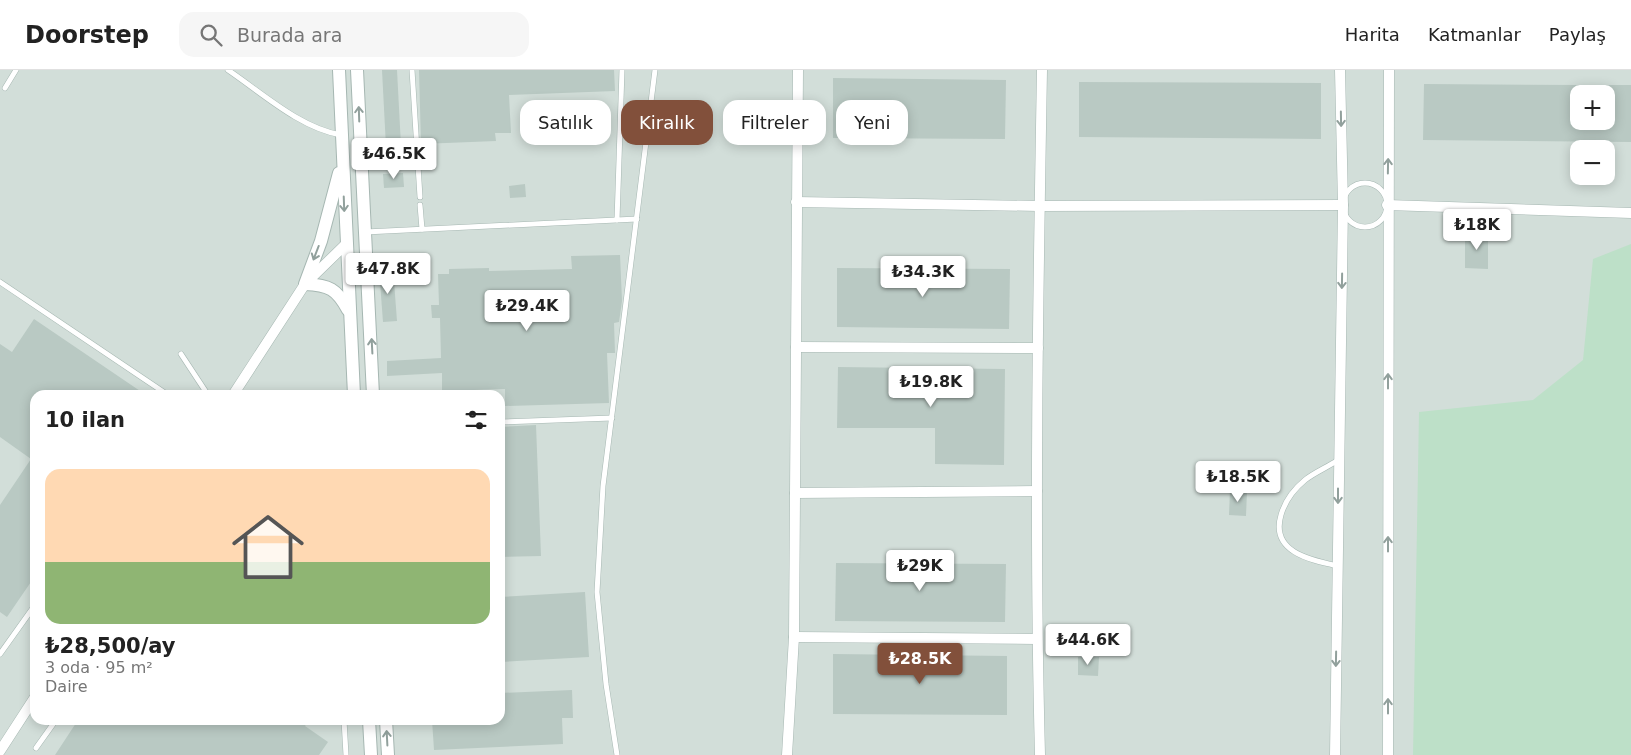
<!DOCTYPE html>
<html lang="tr">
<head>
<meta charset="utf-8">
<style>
  body { margin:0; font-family:"DejaVu Sans",sans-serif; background:#f6f6f6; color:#222; height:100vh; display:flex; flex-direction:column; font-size:19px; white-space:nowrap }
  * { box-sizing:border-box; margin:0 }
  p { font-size:16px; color:#767676 }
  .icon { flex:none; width:28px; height:28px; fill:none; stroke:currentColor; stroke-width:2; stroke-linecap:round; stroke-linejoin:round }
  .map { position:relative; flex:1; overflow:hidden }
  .side { position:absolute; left:30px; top:320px; width:475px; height:335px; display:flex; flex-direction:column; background:#fff; border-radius:15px; box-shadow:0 2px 12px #0003 }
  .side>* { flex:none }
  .guide { position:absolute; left:520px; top:30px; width:475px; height:45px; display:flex; gap:10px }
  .tools { position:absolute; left:1570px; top:15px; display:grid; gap:10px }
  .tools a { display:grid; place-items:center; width:45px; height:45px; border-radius:10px; background:#fff; box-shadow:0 2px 12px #0003; font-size:25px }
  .price { position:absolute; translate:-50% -42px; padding:0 11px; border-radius:5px; background:#fff; color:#222; font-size:16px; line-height:32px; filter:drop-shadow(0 1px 2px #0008) }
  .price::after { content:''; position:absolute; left:50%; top:30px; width:15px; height:11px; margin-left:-8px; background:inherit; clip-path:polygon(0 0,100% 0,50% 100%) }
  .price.on { background:#82503b; color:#fff }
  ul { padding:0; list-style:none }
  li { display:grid; align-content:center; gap:10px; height:265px; padding:0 15px }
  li+li { border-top:1px solid #e0e0e0 }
  li span { display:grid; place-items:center; height:155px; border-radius:15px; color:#555 }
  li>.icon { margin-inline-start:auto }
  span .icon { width:90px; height:90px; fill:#fffc; stroke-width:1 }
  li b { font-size:21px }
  h2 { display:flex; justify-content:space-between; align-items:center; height:60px; padding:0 15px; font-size:21px }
  .tag { padding:0 18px; border-radius:15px; background:#fff; box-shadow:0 2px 12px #0003; font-size:18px; line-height:45px }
  .tag.on { background:#82503b; color:#fff }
  header { display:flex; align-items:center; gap:30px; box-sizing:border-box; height:70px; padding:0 25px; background:#fff; border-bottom:1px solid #e0e0e0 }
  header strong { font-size:24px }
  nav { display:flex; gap:28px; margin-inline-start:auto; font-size:18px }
  .search { width:350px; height:45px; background:#f6f6f6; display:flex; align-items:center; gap:12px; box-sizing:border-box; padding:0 18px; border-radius:15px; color:#767676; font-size:19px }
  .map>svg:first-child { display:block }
</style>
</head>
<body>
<header>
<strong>Doorstep</strong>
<div class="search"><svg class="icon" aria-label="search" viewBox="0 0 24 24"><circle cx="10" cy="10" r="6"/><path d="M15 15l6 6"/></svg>Burada ara</div>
<nav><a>Harita</a><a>Katmanlar</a><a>Paylaş</a></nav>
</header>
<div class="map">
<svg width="1631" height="685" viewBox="0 0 1631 685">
  <rect width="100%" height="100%" fill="#e4eeea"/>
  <path fill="#d2ded9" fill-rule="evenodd" d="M0,0H1631V685H0ZM1579,24H1606V51H1579ZM1579,79H1606V106H1579ZM35,325H500V650H35Z"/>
  <path fill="#bde0c8" d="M1631,174V685H1413L1419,342L1533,330L1583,290L1593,189Z"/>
  <g fill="#b9c9c3">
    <path d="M382,0H397L401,76L386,77Z"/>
    <path d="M419,0H614L615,21L509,25L511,63H495L496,71L421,74Z"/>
    <path d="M833,8L1006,10L1005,69L833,68Z"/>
    <path d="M1079,12L1321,13V69L1079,67Z"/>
    <path d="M1424,14L1579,15V51H1606V15H1631V72L1423,70Z"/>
    <path d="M403,103L404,117L384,118L383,104Z"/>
    <path d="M525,114L526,127L510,128L509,116Z"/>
    <path d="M1465,163H1488V199L1465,198Z"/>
    <path d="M620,185L622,231L619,252L614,253L615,283H607L609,333L505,336V319L442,321V303L387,306V291L441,288L440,248H432L431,235H439L438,204H449V199L489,198V201L572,199L571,186Z"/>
    <path d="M393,198L397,251L383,252L379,199Z"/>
    <path d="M837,198L1010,199L1009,259L837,257Z"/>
    <path d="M34,249L146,325H35V506L7,547L0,542V435L31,389L0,367V274L12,282Z"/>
    <path d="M838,297L1005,299L1004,395L935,394V358H837Z"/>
    <path d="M536,355L541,486L500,487V357Z"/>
    <path d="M1230,420L1247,421L1246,446L1229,445Z"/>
    <path d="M836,493L1006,494L1005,552L835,551Z"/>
    <path d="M585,522L589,587L500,592V527Z"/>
    <path d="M833,584L1007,586V645L833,644Z"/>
    <path d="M1078,587H1099L1098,606L1078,605Z"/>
    <path d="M572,620L573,648H562L563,674L434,680L432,650H500V623Z"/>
    <path d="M78,650H309L305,656L328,672L319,685H55Z"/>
  </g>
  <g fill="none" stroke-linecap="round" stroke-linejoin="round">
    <g stroke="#a6b7b2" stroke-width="6">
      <g id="service">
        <path d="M228,0C262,23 300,58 341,65"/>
        <path d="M412,0L420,127"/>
        <path d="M5,18L16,0"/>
        <circle cx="1365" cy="135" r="22"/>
        <path d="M420,135L422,159"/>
        <path d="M617,150L622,0"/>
        <path d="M365,162L637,149"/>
        <path d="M0,212L168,325"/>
        <path d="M181,284L208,325"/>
        <path d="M500,352L612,348"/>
        <path d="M1338,496C1310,490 1270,482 1281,445C1285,431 1294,419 1305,410C1315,402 1328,397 1338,390"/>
        <path d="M0,584L35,535"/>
        <path d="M344,650L346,685"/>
        <path d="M36,678L56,650"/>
        <path d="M617,685L606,614L597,522L603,416L655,0"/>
      </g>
    </g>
    <g stroke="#a6b7b2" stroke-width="11">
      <g id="minor">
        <path d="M796,132L1039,136L1343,135"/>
        <path d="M1387,135L1631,143"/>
        <path d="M796,277L1038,278"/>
        <path d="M233,325L305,214L346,174"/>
        <path d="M795,423L1037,421"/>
        <path d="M794,567L1037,569"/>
        <path d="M0,681L35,627"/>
        <path d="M787,685L794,567L798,0"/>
        <path d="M1040,685C1034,457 1038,228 1042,0"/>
        <path d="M1335,685L1343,135L1340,0"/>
        <path d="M1388,685L1389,0"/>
      </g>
    </g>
    <g stroke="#a6b7b2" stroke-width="14">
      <g id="tertiary">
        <path d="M339,0L354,325"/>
        <path d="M357,0L373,325"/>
        <path d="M339,103L321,171L305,214C329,215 337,219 348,240"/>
        <path d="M369,650L371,685"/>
        <path d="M386,650L388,685"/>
      </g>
    </g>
    <use href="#service" stroke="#fff" stroke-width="5"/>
    <use href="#minor" stroke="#fff" stroke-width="10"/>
    <use href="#tertiary" stroke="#fff" stroke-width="12"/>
  </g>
  <defs><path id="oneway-shaft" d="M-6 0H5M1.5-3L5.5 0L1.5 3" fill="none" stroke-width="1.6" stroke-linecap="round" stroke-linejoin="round" transform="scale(1.25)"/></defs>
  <g stroke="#91a09c">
    <use href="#oneway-shaft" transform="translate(359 44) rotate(-92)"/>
    <use href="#oneway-shaft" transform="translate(1341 49) rotate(89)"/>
    <use href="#oneway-shaft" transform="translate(1388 96) rotate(-89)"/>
    <use href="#oneway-shaft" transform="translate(344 134) rotate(88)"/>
    <use href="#oneway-shaft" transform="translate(316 183) rotate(111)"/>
    <use href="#oneway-shaft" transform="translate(1342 211) rotate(91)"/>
    <use href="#oneway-shaft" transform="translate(372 276) rotate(-93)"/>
    <use href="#oneway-shaft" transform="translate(1388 311) rotate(-90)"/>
    <use href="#oneway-shaft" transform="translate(1338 426) rotate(90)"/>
    <use href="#oneway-shaft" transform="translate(1388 474) rotate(-90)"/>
    <use href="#oneway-shaft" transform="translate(1336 589) rotate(91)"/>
    <use href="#oneway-shaft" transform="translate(1388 636) rotate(-90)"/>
    <use href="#oneway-shaft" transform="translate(387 668) rotate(-93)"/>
  </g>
</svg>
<div class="tools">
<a>+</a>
<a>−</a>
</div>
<b class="price" style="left:394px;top:110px">₺46.5K</b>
<b class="price" style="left:1477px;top:181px">₺18K</b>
<b class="price" style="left:388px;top:225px">₺47.8K</b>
<b class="price" style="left:923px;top:228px">₺34.3K</b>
<b class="price" style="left:527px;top:262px">₺29.4K</b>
<b class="price" style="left:931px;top:338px">₺19.8K</b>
<b class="price" style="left:1238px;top:433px">₺18.5K</b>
<b class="price" style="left:920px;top:522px">₺29K</b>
<b class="price" style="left:1088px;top:596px">₺44.6K</b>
<b class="price on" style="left:920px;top:615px">₺28.5K</b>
<div class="guide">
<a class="tag">Satılık</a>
<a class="tag on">Kiralık</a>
<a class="tag">Filtreler</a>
<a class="tag">Yeni</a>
</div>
<section class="side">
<h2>10 ilan<svg class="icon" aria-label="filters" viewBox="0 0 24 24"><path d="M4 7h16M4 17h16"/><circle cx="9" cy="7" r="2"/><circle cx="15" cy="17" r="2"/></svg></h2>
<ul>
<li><span style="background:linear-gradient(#ffd9b3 60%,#8fb573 0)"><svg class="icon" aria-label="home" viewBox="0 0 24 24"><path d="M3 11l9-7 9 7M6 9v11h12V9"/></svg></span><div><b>₺28,500/ay</b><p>3 oda · 95 m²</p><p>Daire</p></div></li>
</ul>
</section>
</div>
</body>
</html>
